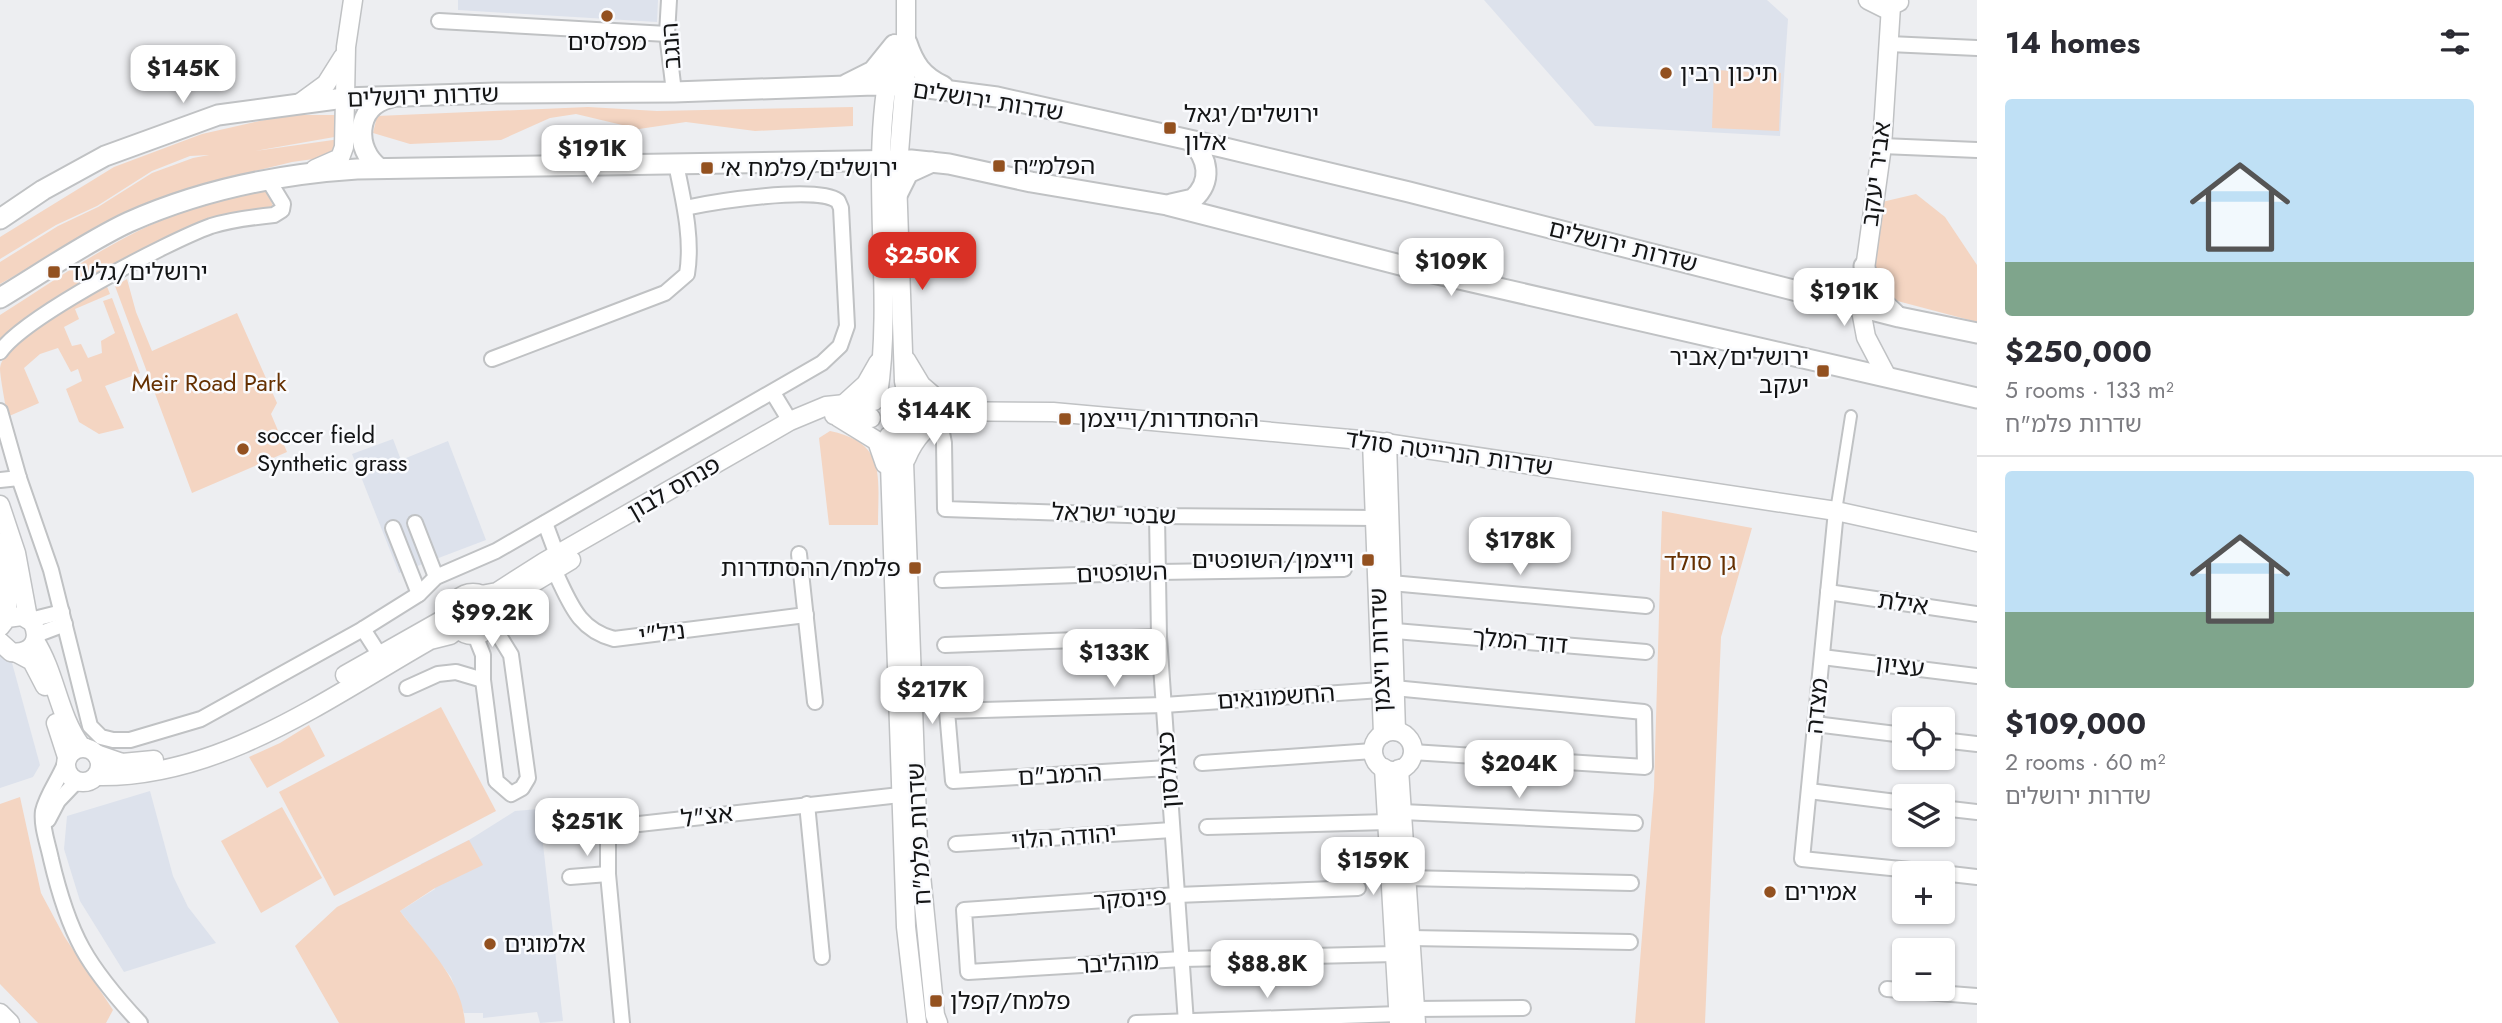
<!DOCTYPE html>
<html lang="en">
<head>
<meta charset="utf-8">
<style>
  body { margin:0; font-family:Jost,"Noto Sans Hebrew",sans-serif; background:#f2f2f3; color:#2b2b33; height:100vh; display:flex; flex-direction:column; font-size:26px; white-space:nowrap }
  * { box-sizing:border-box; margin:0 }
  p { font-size:23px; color:#7c7c81 }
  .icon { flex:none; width:38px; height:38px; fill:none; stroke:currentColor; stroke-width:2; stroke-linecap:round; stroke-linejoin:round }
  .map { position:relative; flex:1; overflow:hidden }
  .panel { display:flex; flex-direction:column; background:#fff; width:525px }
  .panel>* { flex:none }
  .buttons { position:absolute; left:1892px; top:707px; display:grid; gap:14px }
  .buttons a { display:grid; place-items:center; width:63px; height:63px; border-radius:7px; background:#fff; box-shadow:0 2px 5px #0004; font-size:35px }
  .price { position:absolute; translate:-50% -60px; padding:0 16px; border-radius:14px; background:#fff; color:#222; font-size:23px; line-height:46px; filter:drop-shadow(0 2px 4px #0008) }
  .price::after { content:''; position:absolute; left:50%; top:42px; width:21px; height:16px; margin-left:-10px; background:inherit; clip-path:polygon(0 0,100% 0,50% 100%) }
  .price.selected { background:#d93025; color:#fff }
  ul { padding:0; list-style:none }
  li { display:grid; align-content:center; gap:14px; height:371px; padding:0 28px }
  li+li { border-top:2px solid #e1e1e2 }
  li span { display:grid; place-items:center; height:217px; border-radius:7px; color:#555 }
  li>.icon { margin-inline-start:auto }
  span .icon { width:126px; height:126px; fill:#fffc; stroke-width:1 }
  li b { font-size:30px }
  h2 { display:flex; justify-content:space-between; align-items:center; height:84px; padding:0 28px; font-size:30px }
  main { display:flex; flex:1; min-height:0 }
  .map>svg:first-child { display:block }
</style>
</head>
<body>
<main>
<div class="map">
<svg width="1977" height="1023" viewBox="0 0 1977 1023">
  <rect width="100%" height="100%" fill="#edeef1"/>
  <g fill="#dde2ec">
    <path d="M458,0H658L657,22L458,10Z"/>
    <path d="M1484,0H1767L1788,19L1780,136L1595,126Z"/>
    <path d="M393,439L401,460L448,441L486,540L399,573L352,454Z"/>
    <path d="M0,619L40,765L33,777L0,788Z"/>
    <path d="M150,791L173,876L188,907L216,943L124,972L80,901L64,849L67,816Z"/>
    <path d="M539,809L563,1021L540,1023L537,1012L483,1018V1013H464L451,977L400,911L435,889L421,864L469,840L515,811Z"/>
  </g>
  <g fill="#f4d5c2">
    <path d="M1714,70L1781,73L1779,131L1712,128Z"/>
    <path d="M588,107L657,111L853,107V126L755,131L686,122L639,129L576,114L550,118L501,140L410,144L373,133L377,116Z"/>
    <path d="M286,115H340V136L255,151L340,139L335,156L292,162L218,180L127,212L0,284V262L58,226L98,207L152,173L193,158L209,155L190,156L152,171L97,206L56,225L0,259V237L114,167L202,134Z"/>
    <path d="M266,188L273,206L221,220L0,341V315C44,287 87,257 134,233C175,212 221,199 266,188Z"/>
    <path d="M1916,194L1945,217L1977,265V322L1886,298L1874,277L1882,202Z"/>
    <path d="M127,279L136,312L152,351L237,313L277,403L271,414L287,452L192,493L115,286Z"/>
    <path d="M106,284L110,294L75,309L79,319L64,327L72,346L81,344L88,358L102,353L101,341L115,333L103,301L112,298L140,373L105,386L124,428L99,434L79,422L66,389L82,381L78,369L71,372L58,348L40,354L24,368L39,403L7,417C6,405 0,379 0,368C6,337 80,300 106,284Z"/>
    <path d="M830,431C887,443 878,476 878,525H829L819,438Z"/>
    <path d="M1662,511L1752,528L1721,637L1705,1023H1635L1654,788Z"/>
    <path d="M441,707L496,811L334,896L279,792Z"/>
    <path d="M309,725L325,756L267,788L249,757L280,743Z"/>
    <path d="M20,797L41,893L64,936L113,1010L106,1023H38L0,984V804Z"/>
    <path d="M282,807L322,878L261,913L221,841Z"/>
    <path d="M469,840L483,865L435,888L400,911C425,945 462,978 465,1023H339L295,946L337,907Z"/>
  </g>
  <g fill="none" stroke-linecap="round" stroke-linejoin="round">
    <g stroke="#c0c2c4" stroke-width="14">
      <path id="pedestrian" d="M1836,511L1851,416"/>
    </g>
    <g stroke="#c0c2c4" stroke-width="18">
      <g id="minor">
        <path d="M669,0L667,34L674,92"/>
        <path d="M439,21L667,34"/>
        <path d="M1889,44L1977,48"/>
        <path d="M1882,146L1977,150"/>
        <path d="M0,352C24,317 167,242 211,226C230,220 254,217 274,215L282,210L283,204L269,181"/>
        <path d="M492,359L665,293L687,274C693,238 683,199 676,164"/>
        <path d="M773,393L790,421"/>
        <path d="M0,411L19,478L51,570L90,726L101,737L113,740H130L201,719L363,629L419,594L436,577L496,551L822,363L840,346L847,326L841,208L838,201C817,185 713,202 685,208"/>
        <path d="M939,417L944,443L945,509L1157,516L1375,518"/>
        <path d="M0,480L19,478"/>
        <path d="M1836,511L1802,859L1940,873"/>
        <path d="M1157,516L1159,637L1186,1023"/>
        <path d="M415,523L436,577"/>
        <path d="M545,523L557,555"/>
        <path d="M393,528L419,594"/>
        <path d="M799,554L815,702"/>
        <path d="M554,570C570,602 577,629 614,639L806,615"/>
        <path d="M942,580L1158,572L1344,569"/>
        <path d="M1391,583L1646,606"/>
        <path d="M1828,592L1977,614"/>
        <path d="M30,620L62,612"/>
        <path d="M363,629L379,654"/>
        <path d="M1395,631L1646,652"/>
        <path d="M36,635L65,624"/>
        <path d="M475,635L483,655V680L496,781L511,794L522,788L528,778L511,655L492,624"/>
        <path d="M945,645L1159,637"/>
        <path d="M1822,657L1977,676"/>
        <path d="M407,688L438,674L456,672L483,680"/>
        <path d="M1394,688L1644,712L1645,767L1412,752"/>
        <path d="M1815,724L1904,735"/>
        <path d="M1942,740L1977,744"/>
        <path d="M66,761C60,778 47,794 43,811C41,826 48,844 51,859C69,936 87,966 140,1023"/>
        <path d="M1202,763L1373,751"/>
        <path d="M1168,768L953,781L947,711L1164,705L1381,690"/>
        <path d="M1809,791L1904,803"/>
        <path d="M807,804L822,957"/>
        <path d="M1942,808L1977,812"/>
        <path d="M1402,812L1635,823"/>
        <path d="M48,820L58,801L77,781"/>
        <path d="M1207,827L1388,822"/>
        <path d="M956,844L1172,830"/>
        <path d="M1942,873L1977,877"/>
        <path d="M570,877L608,874"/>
        <path d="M1406,878L1631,883"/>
        <path d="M1358,888L1177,895L964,910L968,972L1182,959L1395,954"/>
        <path d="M1410,938L1630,942"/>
        <path d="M1887,989L1977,996"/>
        <path d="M1415,1009L1523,1008"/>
        <path d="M622,1023L608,874V837L621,826L900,795"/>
        <path d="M1136,1023L1399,1014"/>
      </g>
    </g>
    <g stroke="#c0c2c4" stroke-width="21">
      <g id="tertiary">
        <path d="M906,0V65L897,178L904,381L907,395"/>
        <path d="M1868,0L1884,8L1899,2"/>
        <path d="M300,103L326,84L343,57"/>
        <path d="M315,169L340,158L344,147L346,47L353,0"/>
        <path d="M1887,377L1866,337L1860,305L1882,146L1891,6"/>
        <path d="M878,395C895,279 865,159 895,44"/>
        <path d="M844,404L866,384L878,363"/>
        <path d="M916,411L1053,412L1372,441L1836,511L1977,542"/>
        <path d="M834,415L854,413L871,418"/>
        <path d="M838,417L877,441L885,464"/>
        <path d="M903,434L918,845L935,1015L938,1023"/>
        <path d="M889,436L906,927L917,1023"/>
        <path d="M1372,441L1383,734"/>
        <path d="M1387,442L1396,731"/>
        <path d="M906,459C915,436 930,423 950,410L921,385L906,360"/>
        <path d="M0,505L16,553L28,618"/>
        <path d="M0,543L8,575L7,618"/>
        <circle cx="473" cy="614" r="21"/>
        <path d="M481,595L497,592L544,562L790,421L826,406L874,401"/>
        <path d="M494,613L508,598L571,560"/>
        <path d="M0,627L7,618L22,616L32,622C42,640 31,655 11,652L0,642"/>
        <path d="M35,641C56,674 58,715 81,746L86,748"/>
        <path d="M17,653L32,661L45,686"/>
        <path d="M345,675L444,619L452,610"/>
        <path d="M56,723L67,757"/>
        <circle cx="1393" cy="751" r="20"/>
        <circle cx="83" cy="765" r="17"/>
        <path d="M96,754L122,763L154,760"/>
        <path d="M1384,768L1399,1023"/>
        <path d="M1399,769L1416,1023"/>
        <path d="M96,776C219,779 328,698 430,640L450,635L458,629"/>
        <path d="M0,1013L10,1023"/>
      </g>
    </g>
    <g stroke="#c0c2c4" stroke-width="23">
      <g id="secondary">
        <path d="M907,43C914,64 922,76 943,86"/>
        <path d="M847,84L873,71L894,45"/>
        <path d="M379,168C354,149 355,107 389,98"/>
        <path d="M898,193L908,173L932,162"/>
        <path d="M1171,204L1193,199C1213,181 1208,158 1191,141"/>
        <path d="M0,219L43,190L105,156L218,115L344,98L496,93L674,92L874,85L920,87L997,97L1221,147L1409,192L1899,317L1977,333"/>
        <path d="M1864,266L1874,294L1895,314"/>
        <path d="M0,298C40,274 88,241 129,222C201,190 279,174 357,169L911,160L949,164L1031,182L1167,205L1420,270L1977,398"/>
      </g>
    </g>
    <use href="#pedestrian" stroke="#fff" stroke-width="10"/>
    <use href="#minor" stroke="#fff" stroke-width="14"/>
    <use href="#tertiary" stroke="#fff" stroke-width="18"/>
    <use href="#secondary" stroke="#fff" stroke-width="19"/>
  </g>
  <g fill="#935120" stroke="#fafbfe" stroke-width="2.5">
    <circle cx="607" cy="16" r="7"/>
    <circle cx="1666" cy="73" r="7"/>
    <rect x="1163" y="121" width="14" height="14" rx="3.5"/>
    <rect x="992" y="159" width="14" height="14" rx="3.5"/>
    <rect x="700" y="161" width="14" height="14" rx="3.5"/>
    <rect x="47" y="265" width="14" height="14" rx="3.5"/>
    <rect x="1816" y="364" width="14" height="14" rx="3.5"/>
    <rect x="1058" y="412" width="14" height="14" rx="3.5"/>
    <circle cx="243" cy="449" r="7"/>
    <rect x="1361" y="553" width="14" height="14" rx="3.5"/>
    <rect x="908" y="561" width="14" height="14" rx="3.5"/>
    <circle cx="1770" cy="892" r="7"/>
    <circle cx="490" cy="944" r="7"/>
    <rect x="929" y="994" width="14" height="14" rx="3.5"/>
  </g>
  <g text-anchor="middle" stroke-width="5" stroke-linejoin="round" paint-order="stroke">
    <g font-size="24" fill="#131415" stroke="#fafbfe" text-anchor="start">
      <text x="607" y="50" text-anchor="middle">מפלסים</text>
      <text x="1680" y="81">תיכון רבין</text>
      <text x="1184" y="122">ירושלים/יגאל<tspan x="1184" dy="28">אלון</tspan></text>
      <text x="1013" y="174">הפלמ״ח</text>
      <text x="721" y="176">ירושלים/פלמח א׳</text>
      <text x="68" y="280">ירושלים/גלעד</text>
      <text x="1809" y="365" text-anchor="end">ירושלים/אביר<tspan x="1809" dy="28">יעקב</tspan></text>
      <text x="1079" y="427">ההסתדרות/וייצמן</text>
      <text x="257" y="443">soccer field<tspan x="257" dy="28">Synthetic grass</tspan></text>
      <text x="1354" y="568" text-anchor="end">וייצמן/השופטים</text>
      <text x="901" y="576" text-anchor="end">פלמח/ההסתדרות</text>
      <text x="1784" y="900">אמירים</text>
      <text x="504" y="952">אלמוגים</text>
      <text x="950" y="1009">פלמח/קפלן</text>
    </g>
    <g font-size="24" fill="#131415" stroke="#fafbfe">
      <text transform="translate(671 46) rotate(-94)" y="8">הנגב</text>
      <text transform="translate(423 96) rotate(-2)" y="8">שדרות ירושלים</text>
      <text transform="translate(988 101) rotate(9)" y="8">שדרות ירושלים</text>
      <text transform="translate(1876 174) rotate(-83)" y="8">אביר יעקב</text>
      <text transform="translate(1623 246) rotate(14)" y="8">שדרות ירושלים</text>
      <text transform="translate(1449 453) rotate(8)" y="8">שדרות הנרייטה סולד</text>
      <text transform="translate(674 488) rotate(-30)" y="8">פנחס לבון</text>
      <text transform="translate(1114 514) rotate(2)" y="8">שבטי ישראל</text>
      <text transform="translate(1122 573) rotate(-2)" y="8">השופטים</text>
      <text transform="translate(1903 603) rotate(8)" y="8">אילת</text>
      <text transform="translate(662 633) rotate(-7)" y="8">ניל"י</text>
      <text transform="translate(1520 641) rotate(5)" y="8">דוד המלך</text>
      <text transform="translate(1380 650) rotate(-92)" y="8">שדרות ויצמן</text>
      <text transform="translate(1900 666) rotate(7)" y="8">עציון</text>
      <text transform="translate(1276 697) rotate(-4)" y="8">החשמונאים</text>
      <text transform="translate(1817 706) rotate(-84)" y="8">מצדה</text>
      <text transform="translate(1168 770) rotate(-94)" y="8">כצנלסון</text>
      <text transform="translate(1060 775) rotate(-3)" y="8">הרמב"ם</text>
      <text transform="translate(707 816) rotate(-7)" y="8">אצ"ל</text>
      <text transform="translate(919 834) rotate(-93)" y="8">שדרות פלמ"ח</text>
      <text transform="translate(1064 837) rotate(-4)" y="8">יהודה הלוי</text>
      <text transform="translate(1130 899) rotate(-4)" y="8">פינסקר</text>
      <text transform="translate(1118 963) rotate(-3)" y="8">מוהליבר</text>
    </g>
    <g font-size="24" fill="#653001" stroke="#fafbfe">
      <text x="209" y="391">Meir Road Park</text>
      <text x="1700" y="570">גן סולד</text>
    </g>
  </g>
</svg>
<div class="buttons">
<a><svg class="icon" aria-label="locate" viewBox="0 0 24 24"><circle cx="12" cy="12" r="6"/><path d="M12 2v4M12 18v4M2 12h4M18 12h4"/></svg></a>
<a><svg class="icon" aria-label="layers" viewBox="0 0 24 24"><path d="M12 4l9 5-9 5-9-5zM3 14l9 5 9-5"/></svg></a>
<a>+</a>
<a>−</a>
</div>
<b class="price" style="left:183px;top:105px">$145K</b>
<b class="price" style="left:592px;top:185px">$191K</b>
<b class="price selected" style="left:922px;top:292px">$250K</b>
<b class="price" style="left:1451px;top:298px">$109K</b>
<b class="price" style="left:1844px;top:328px">$191K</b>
<b class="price" style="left:934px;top:447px">$144K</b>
<b class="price" style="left:1520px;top:577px">$178K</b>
<b class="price" style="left:492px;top:649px">$99.2K</b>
<b class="price" style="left:1114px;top:689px">$133K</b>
<b class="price" style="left:932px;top:726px">$217K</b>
<b class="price" style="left:1519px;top:800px">$204K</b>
<b class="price" style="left:587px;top:858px">$251K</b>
<b class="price" style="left:1373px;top:897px">$159K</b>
<b class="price" style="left:1267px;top:1000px">$88.8K</b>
</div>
<section class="panel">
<h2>14 homes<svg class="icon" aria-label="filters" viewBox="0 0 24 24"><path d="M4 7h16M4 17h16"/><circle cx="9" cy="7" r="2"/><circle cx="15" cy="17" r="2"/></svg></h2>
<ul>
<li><span style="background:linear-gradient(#bfe0f5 75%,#7fa58c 0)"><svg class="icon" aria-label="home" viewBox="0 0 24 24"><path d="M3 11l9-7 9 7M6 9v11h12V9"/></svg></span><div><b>$250,000</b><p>5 rooms · 133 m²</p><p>שדרות פלמ&quot;ח</p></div></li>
<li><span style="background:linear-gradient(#bfe0f5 65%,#7fa58c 0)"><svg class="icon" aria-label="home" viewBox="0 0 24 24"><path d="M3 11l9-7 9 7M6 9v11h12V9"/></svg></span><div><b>$109,000</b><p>2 rooms · 60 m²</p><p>שדרות ירושלים</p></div></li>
</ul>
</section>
</main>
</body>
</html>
